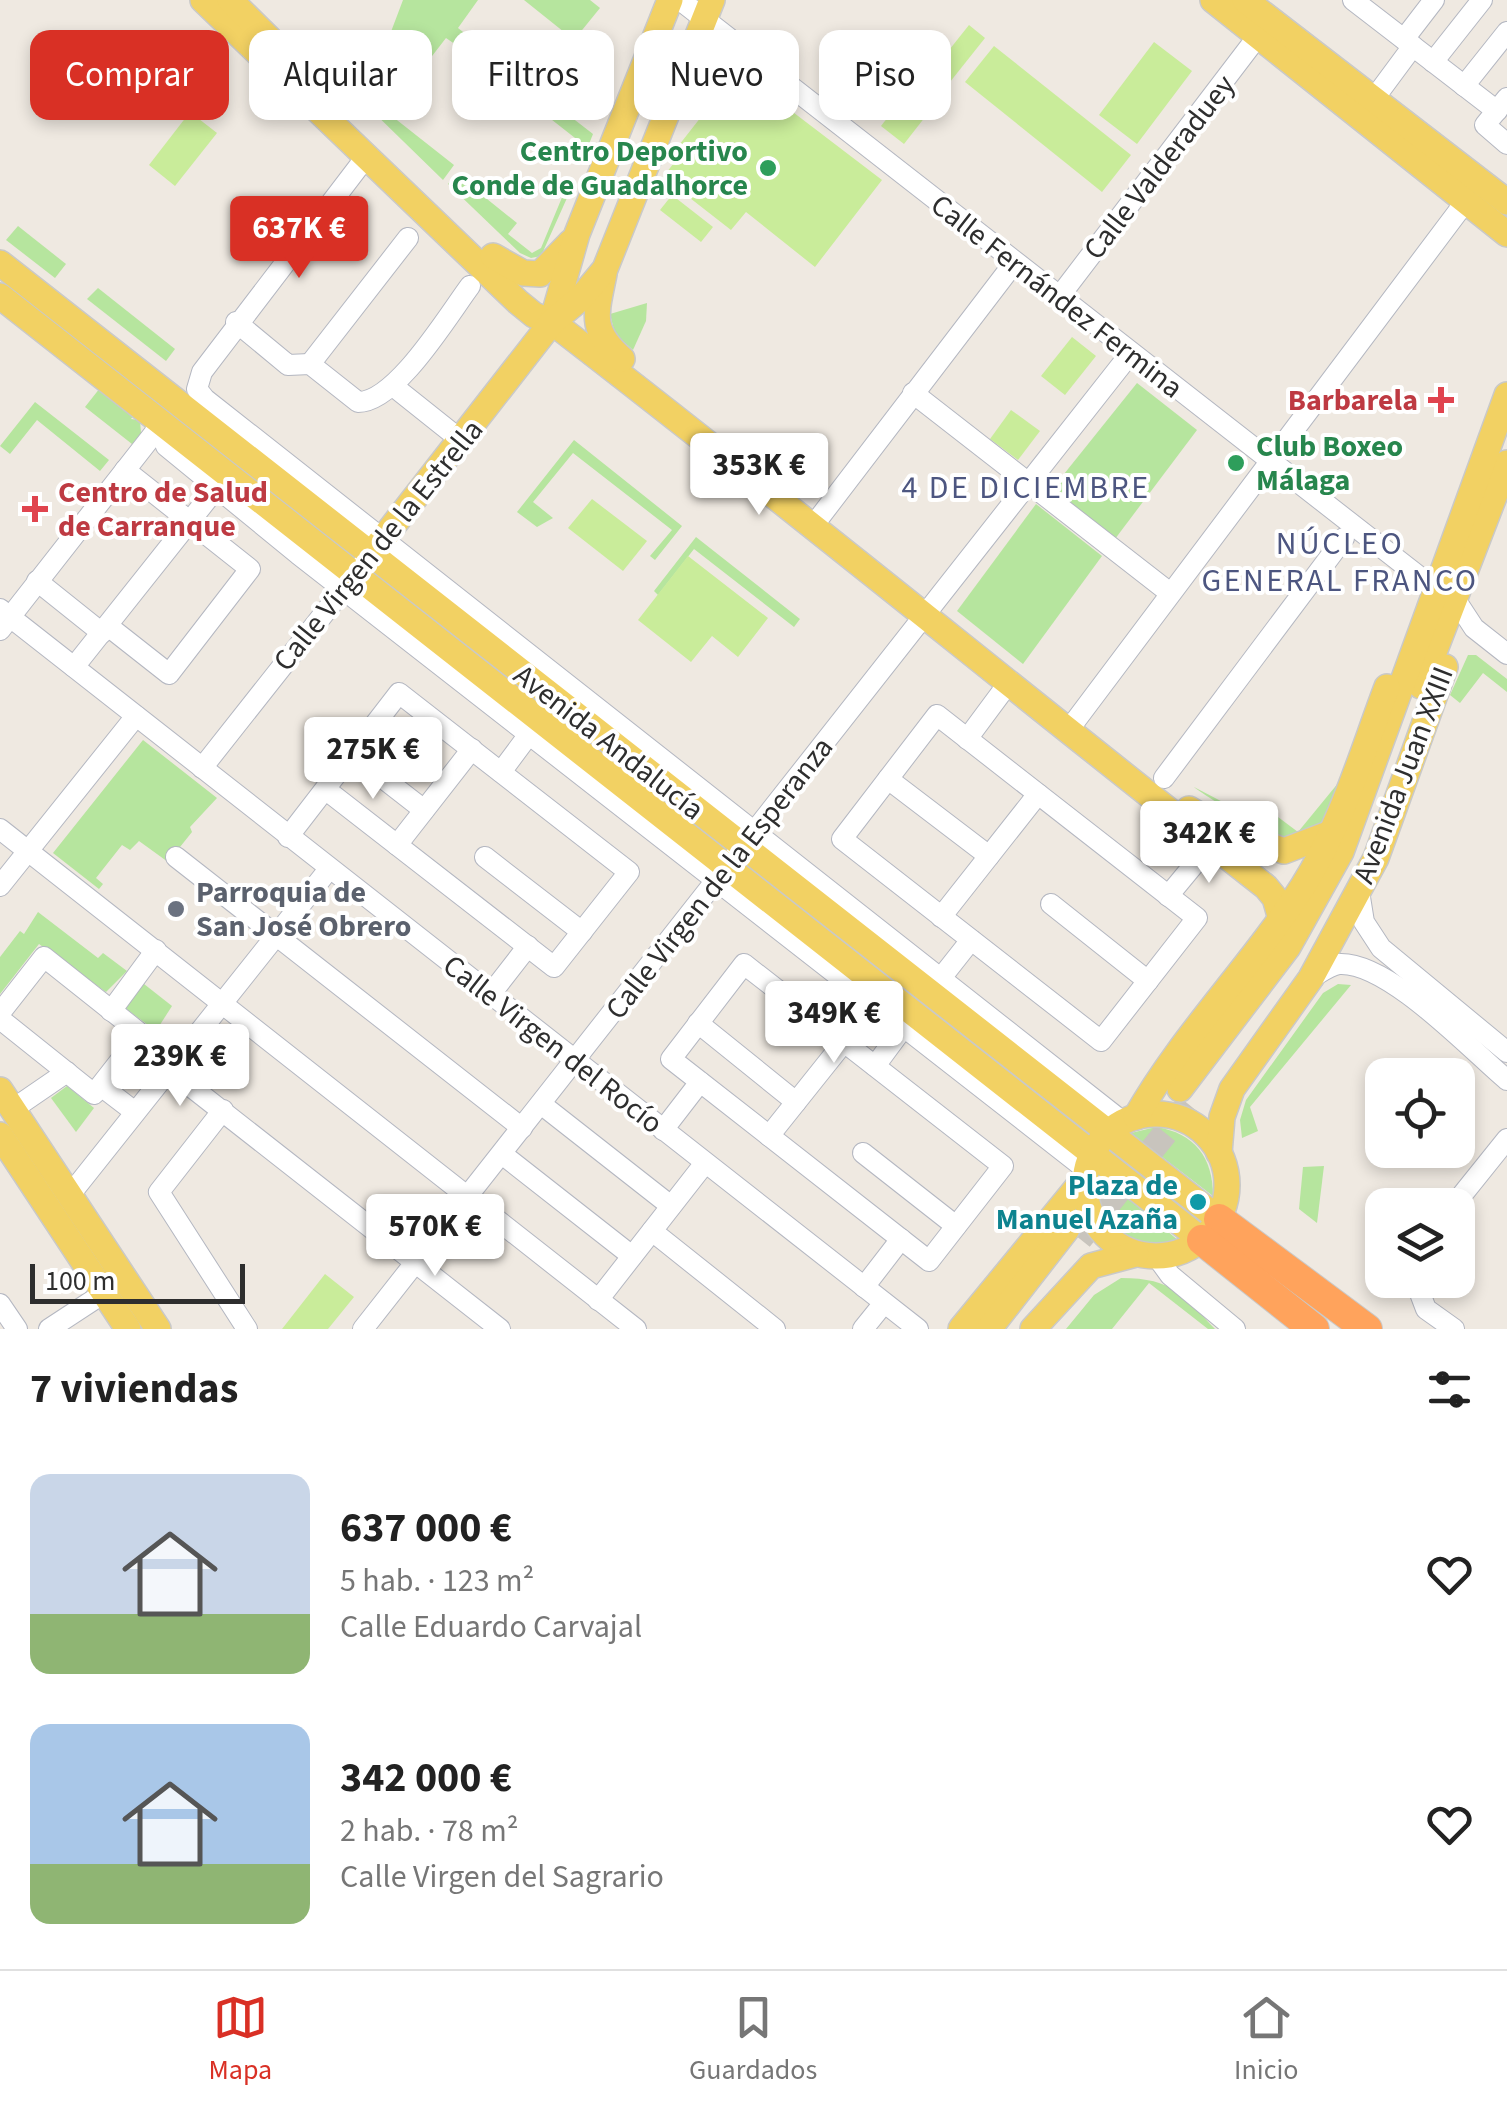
<!DOCTYPE html>
<html lang="es">
<head>
<meta charset="utf-8">
<style>
  body { margin:0; font-family:"Source Sans 3",sans-serif; background:#f2f2f2; color:#222; height:100vh; display:flex; flex-direction:column; font-size:38px; white-space:nowrap }
  * { box-sizing:border-box; margin:0 }
  p { font-size:32px; color:#767676 }
  .icon { flex:none; width:55px; height:55px; fill:none; stroke:currentColor; stroke-width:2; stroke-linecap:round; stroke-linejoin:round }
  .map { position:relative; height:1329px; overflow:hidden }
  .drawer { display:flex; flex-direction:column; background:#fff; flex:1 }
  .drawer>* { flex:none }
  .guide { position:absolute; left:30px; top:30px; width:1000px; height:90px; display:flex; gap:20px }
  .fabs { position:absolute; left:1365px; top:1058px; display:grid; gap:20px }
  .fabs a { display:grid; place-items:center; width:110px; height:110px; border-radius:20px; background:#fff; box-shadow:0 5px 15px #0003; font-size:50px }
  .scale { position:absolute; left:30px; bottom:25px; width:215px; box-sizing:border-box; padding-left:10px; border:5px solid #2e2e2e; border-top:0; font-size:28px; line-height:35px; white-space:nowrap; color:#2e2e2e; -webkit-text-stroke:8px #fff; paint-order:stroke }
  .price { position:absolute; translate:-50% -85px; padding:0 22px; border-radius:10px; background:#fff; color:#222; font-size:32px; line-height:65px; filter:drop-shadow(0 2px 5px #0008) }
  .price::after { content:''; position:absolute; left:50%; top:60px; width:30px; height:22px; margin-left:-15px; background:inherit; clip-path:polygon(0 0,100% 0,50% 100%) }
  .price.selected { background:#d93025; color:#fff }
  ul { padding:0; list-style:none }
  li { display:flex; align-items:center; gap:30px; height:250px; padding:0 30px }
  li span { display:grid; place-items:center; flex:none; width:280px; height:200px; border-radius:20px; color:#555 }
  li>.icon { margin-inline-start:auto }
  span .icon { width:120px; height:120px; fill:#fffc; stroke-width:1 }
  li b { font-size:42px }
  h2 { display:flex; justify-content:space-between; align-items:center; height:120px; padding:0 30px; font-size:42px }
  .chip { padding:0 35px; border-radius:20px; background:#fff; box-shadow:0 5px 15px #0003; font-size:35px; line-height:90px }
  .chip.selected { background:#d93025; color:#fff }
  .menu { display:flex; justify-content:space-around; align-items:center; height:140px; border-top:2px solid #e0e0e0; background:#fff; font-size:28px; color:#767676 }
  .menu a { display:grid; justify-items:center; gap:5px }
  .menu .selected { color:#d93025 }
  .map>svg:first-child { display:block }
</style>
</head>
<body>
<div class="map">
<svg width="1507" height="1329" viewBox="0 0 1507 1329">
  <rect width="100%" height="100%" fill="#efe9e1"/>
  <g fill="#b6e59e">
    <path d="M403,0H478L458,28L522,78L516,86L446,38L388,113L454,165L443,180L364,103Z"/>
    <path d="M524,0H590L600,8L574,40Z"/>
    <path d="M527,83L593,134L585,154L580,150L584,145L519,94Z"/>
    <path d="M456,174L517,223L508,234L532,253L541,248L563,195L567,198L541,256L531,258L520,253L448,184Z"/>
    <path d="M18,226L66,264L55,278L6,240Z"/>
    <path d="M98,288L175,349L166,361L87,299Z"/>
    <path d="M647,303L646,321L633,350L615,334L610,314Z"/>
    <path d="M1137,383L1197,430L1115,539L1052,489Z"/>
    <path d="M100,388L134,415L131,419L140,420L141,433L132,444L85,407Z"/>
    <path d="M35,402L109,460L100,471L37,420L10,454L0,446Z"/>
    <path d="M574,440L682,526L655,560L650,556L672,530L573,453L533,502L553,518L537,527L517,512Z"/>
    <path d="M1036,504L1102,556L1023,664L957,611Z"/>
    <path d="M696,537L800,619L794,627L694,549L658,595L654,591Z"/>
    <path d="M1468,655H1476L1507,679V692L1483,673L1460,703L1450,695Z"/>
    <path d="M143,740L217,798L190,827L192,832L168,862L139,841L130,850L122,845L96,878L103,884L99,889L53,853Z"/>
    <path d="M1339,782C1339,812 1309,847 1276,837C1267,834 1202,794 1194,787L1261,822L1270,811L1298,832Z"/>
    <path d="M38,912L98,958L103,953L127,971L106,992L39,944L0,994V957L20,931L24,934Z"/>
    <path d="M144,984L172,1006L156,1031L125,1008Z"/>
    <path d="M1338,984L1351,985L1250,1107L1258,1131L1242,1138L1240,1120L1246,1100L1323,993Z"/>
    <path d="M67,1086L94,1108L76,1132L51,1098Z"/>
    <path d="M1156,1127C1195,1133 1213,1158 1213,1196L1131,1133Z"/>
    <path d="M1324,1166L1317,1223L1299,1209L1303,1167Z"/>
    <path d="M1099,1174L1179,1241C1135,1255 1089,1222 1099,1174Z"/>
    <path d="M1121,1278C1174,1278 1183,1296 1215,1329H1208L1149,1283L1112,1329H1066L1094,1295Z"/>
  </g>
  <g fill="#c9ec9a">
    <path d="M969,25L985,38L946,87L930,74Z"/>
    <path d="M1154,42L1192,71L1137,144L1099,115Z"/>
    <path d="M994,46L1131,155L1102,192L965,82Z"/>
    <path d="M734,67L882,180L815,267L746,212L731,230L663,177L677,159L672,154L719,94L716,90Z"/>
    <path d="M920,76L943,94L904,144L881,126Z"/>
    <path d="M190,112L217,133L175,186L149,165Z"/>
    <path d="M672,195L713,227L701,242L660,210Z"/>
    <path d="M1072,337L1096,356L1065,395L1041,376Z"/>
    <path d="M1011,410L1040,431L1018,460L990,439Z"/>
    <path d="M592,499L647,541L623,571L568,528Z"/>
    <path d="M688,556L768,618L738,657L712,636L691,662L638,620Z"/>
    <path d="M325,1274L354,1297L328,1329H282Z"/>
  </g>
  <g fill="none" stroke-linecap="round" stroke-linejoin="round">
    <path stroke="#c8c4bd" stroke-width="25" stroke-dasharray="25 12" stroke-linecap="butt" d="M1080,1239L1193,1099"/>
    <g stroke="#b4b7c1" stroke-width="22">
      <g id="minor">
        <path d="M680,0L1435,589"/>
        <path d="M1353,0L1497,111"/>
        <path d="M1404,39L1434,0"/>
        <path d="M1433,62L1482,0"/>
        <path d="M1464,86L1507,32"/>
        <path d="M1507,98L1485,125L1507,144"/>
        <path d="M1373,100L1413,46"/>
        <path d="M366,157L202,372L197,389L205,399L1123,1122"/>
        <path d="M1059,297L1258,36"/>
        <path d="M236,322L288,365L310,364L358,402C396,402 447,317 470,286"/>
        <path d="M310,364L408,238"/>
        <path d="M393,386L462,441"/>
        <path d="M913,393L1170,593"/>
        <path d="M155,416L166,446L298,554L1087,1170"/>
        <path d="M813,526L1014,263"/>
        <path d="M37,581L102,633"/>
        <path d="M1455,599L1474,628L1507,654"/>
        <path d="M0,609L918,1329"/>
        <path d="M108,626L169,674L250,569L125,470"/>
        <path d="M0,630L159,427"/>
        <path d="M74,667L217,487"/>
        <path d="M937,715L1197,918L1101,1041L842,839Z"/>
        <path d="M1070,728L1466,201"/>
        <path d="M967,739L1010,681"/>
        <path d="M352,754L424,810"/>
        <path d="M202,768L371,554"/>
        <path d="M501,772L530,733"/>
        <path d="M1164,778L1344,538"/>
        <path d="M888,779L989,856"/>
        <path d="M0,829L636,1329"/>
        <path d="M288,837L399,693L629,872L554,967L325,789"/>
        <path d="M397,845L472,749"/>
        <path d="M176,857L522,1128"/>
        <path d="M485,857L582,932"/>
        <path d="M0,886L136,716"/>
        <path d="M1359,891L1364,922L1381,948L1507,1052"/>
        <path d="M1168,896L1211,844"/>
        <path d="M1051,904L1148,981"/>
        <path d="M941,917L1038,794"/>
        <path d="M744,964L1003,1166L929,1261L671,1059Z"/>
        <path d="M941,978L971,940"/>
        <path d="M1311,978C1320,973 1330,965 1339,964C1388,961 1470,1049 1507,1080"/>
        <path d="M490,995L528,946"/>
        <path d="M111,1011L156,950"/>
        <path d="M0,1013L44,957L141,1034L94,1094L0,1019"/>
        <path d="M698,1023L796,1102"/>
        <path d="M134,1042L500,1329"/>
        <path d="M875,1066L903,1028"/>
        <path d="M101,1086L135,1112"/>
        <path d="M541,1104L671,1206"/>
        <path d="M13,1109L67,1072"/>
        <path d="M223,1110L159,1192L247,1329"/>
        <path d="M663,1130L700,1082"/>
        <path d="M769,1136L844,1042"/>
        <path d="M863,1153L956,1226"/>
        <path d="M502,1154L632,1256"/>
        <path d="M69,1196L329,869"/>
        <path d="M1454,1205L1507,1139"/>
        <path d="M652,1231L775,1329"/>
        <path d="M1157,1257L1170,1275L1235,1329"/>
        <path d="M1415,1280L1426,1309L1454,1329"/>
        <path d="M864,1287L901,1239"/>
        <path d="M598,1300L705,1163"/>
        <path d="M0,1304L17,1329"/>
        <path d="M49,1329L104,1293"/>
        <path d="M363,1329L1130,354"/>
        <path d="M863,1329L884,1303"/>
      </g>
    </g>
    <g stroke="#c9c9c9" stroke-width="28">
      <g id="major">
        <path d="M203,0L518,302L534,315L552,322C793,507 1027,700 1266,887L1275,898L1281,919"/>
        <path d="M230,0L309,78"/>
        <path d="M1213,0L1507,234"/>
        <path d="M1245,0L1507,202"/>
        <path d="M493,256L523,273L540,274L571,242"/>
        <path d="M0,263L1219,1219"/>
        <path d="M604,274C596,314 589,330 622,359"/>
        <path d="M0,296L1202,1240"/>
        <path d="M552,322L577,234L670,0"/>
        <path d="M371,554L552,322L581,298L605,269L712,0"/>
        <path d="M1421,686L1507,463"/>
        <path d="M1189,809L1219,827L1284,851L1331,833"/>
        <path d="M1180,1089L1288,947L1341,852L1507,395"/>
        <path d="M0,1090L158,1329"/>
        <circle cx="1156" cy="1185" r="71"/>
        <path d="M1136,1117C1183,1034 1252,966 1303,886C1341,826 1362,753 1387,687"/>
        <path d="M0,1135L128,1329"/>
        <path d="M1219,1153L1222,1117L1232,1089L1311,978L1376,858L1445,667"/>
        <path d="M961,1329L1085,1178"/>
        <path d="M989,1329L1067,1229"/>
        <path d="M1033,1329L1091,1266L1136,1254"/>
      </g>
    </g>
    <g stroke="#c9c9c9" stroke-width="32">
      <g id="highway">
        <path d="M1219,1219L1367,1329"/>
        <path d="M1202,1240L1314,1329"/>
      </g>
    </g>
    <use href="#minor" stroke="#fff" stroke-width="20"/>
    <use href="#major" stroke="#f2d163" stroke-width="25"/>
    <use href="#highway" stroke="#ffa35c" stroke-width="30"/>
  </g>
  <g fill="#2e9e5b" stroke="#fff" stroke-width="4">
    <circle cx="768" cy="168" r="10"/>
    <circle cx="1236" cy="463" r="10"/>
  </g>
  <g fill="#e0444e" stroke="#fff" stroke-width="4">
    <path d="M1436 385h10v10h10v10h-10v10h-10v-10h-10v-10h10z"/>
    <path d="M30 494h10v10h10v10h-10v10h-10v-10h-10v-10h10z"/>
  </g>
  <circle fill="#6b7280" stroke="#fff" stroke-width="4" cx="176" cy="909" r="10"/>
  <circle fill="#0f9aa8" stroke="#fff" stroke-width="4" cx="1198" cy="1202" r="10"/>
  <g text-anchor="middle" stroke-width="8" stroke-linejoin="round" paint-order="stroke">
    <g font-size="30" font-weight="bold" fill="#27864d" stroke="#fff" text-anchor="end">
      <text x="748" y="161">Centro Deportivo<tspan x="748" dy="34">Conde de Guadalhorce</tspan></text>
      <text x="1256" y="456" text-anchor="start">Club Boxeo<tspan x="1256" dy="34">Málaga</tspan></text>
    </g>
    <g font-size="30" fill="#2e2e2e" stroke="#fff">
      <text transform="translate(1159 167) rotate(-52)" y="10">Calle Valderaduey</text>
      <text transform="translate(1057 296) rotate(38)" y="10">Calle Fernández Fermina</text>
      <text transform="translate(378 545) rotate(-51)" y="10">Calle Virgen de la Estrella</text>
      <text transform="translate(609 742) rotate(38)" y="10">Avenida Andalucía</text>
      <text transform="translate(1403 775) rotate(-69)" y="10">Avenida Juan XXIII</text>
      <text transform="translate(719 878) rotate(-52)" y="10">Calle Virgen de la Esperanza</text>
      <text transform="translate(553 1044) rotate(38)" y="10">Calle Virgen del Rocío</text>
    </g>
    <g font-size="30" font-weight="bold" fill="#be3a42" stroke="#fff" text-anchor="end">
      <text x="1418" y="410">Barbarela</text>
      <text x="58" y="502" text-anchor="start">Centro de Salud<tspan x="58" dy="34">de Carranque</tspan></text>
    </g>
    <g font-size="30" font-weight="bold" fill="#5b616d" stroke="#fff" text-anchor="start">
      <text x="196" y="902">Parroquia de<tspan x="196" dy="34">San José Obrero</tspan></text>
    </g>
    <g font-size="30" font-weight="bold" fill="#0d838f" stroke="#fff" text-anchor="end">
      <text x="1178" y="1195">Plaza de<tspan x="1178" dy="34">Manuel Azaña</tspan></text>
    </g>
    <g font-size="32" letter-spacing="2.5" fill="#4d5680" stroke="#fff">
      <text x="1026" y="498">4 DE DICIEMBRE</text>
      <text x="1340" y="554">NÚCLEO<tspan x="1340" dy="37">GENERAL FRANCO</tspan></text>
    </g>
  </g>
</svg>
<div class="fabs">
<a><svg class="icon" aria-label="locate" viewBox="0 0 24 24"><circle cx="12" cy="12" r="6"/><path d="M12 2v4M12 18v4M2 12h4M18 12h4"/></svg></a>
<a><svg class="icon" aria-label="layers" viewBox="0 0 24 24"><path d="M12 4l9 5-9 5-9-5zM3 14l9 5 9-5"/></svg></a>
</div>
<div class="scale">100 m</div>
<b class="price selected" style="left:299px;top:281px">637K €</b>
<b class="price" style="left:759px;top:518px">353K €</b>
<b class="price" style="left:373px;top:802px">275K €</b>
<b class="price" style="left:1209px;top:886px">342K €</b>
<b class="price" style="left:834px;top:1066px">349K €</b>
<b class="price" style="left:180px;top:1109px">239K €</b>
<b class="price" style="left:435px;top:1279px">570K €</b>
<div class="guide">
<a class="chip selected">Comprar</a>
<a class="chip">Alquilar</a>
<a class="chip">Filtros</a>
<a class="chip">Nuevo</a>
<a class="chip">Piso</a>
</div>
</div>
<section class="drawer">
<h2>7 viviendas<svg class="icon" aria-label="filters" viewBox="0 0 24 24"><path d="M4 7h16M4 17h16"/><circle cx="9" cy="7" r="2"/><circle cx="15" cy="17" r="2"/></svg></h2>
<ul>
<li><span style="background:linear-gradient(#c9d6e8 70%,#8fb573 0)"><svg class="icon" aria-label="home" viewBox="0 0 24 24"><path d="M3 11l9-7 9 7M6 9v11h12V9"/></svg></span><div><b>637 000 €</b><p>5 hab. · 123 m²</p><p>Calle Eduardo Carvajal</p></div><svg class="icon" aria-label="heart" viewBox="0 0 24 24"><path d="M12 20l-8-8c-3-5 5-10 8-4 3-6 11-1 8 4z"/></svg></li>
<li><span style="background:linear-gradient(#a9c7e8 70%,#8fb573 0)"><svg class="icon" aria-label="home" viewBox="0 0 24 24"><path d="M3 11l9-7 9 7M6 9v11h12V9"/></svg></span><div><b>342 000 €</b><p>2 hab. · 78 m²</p><p>Calle Virgen del Sagrario</p></div><svg class="icon" aria-label="heart" viewBox="0 0 24 24"><path d="M12 20l-8-8c-3-5 5-10 8-4 3-6 11-1 8 4z"/></svg></li>
</ul>
</section>
<nav class="menu">
<a class="selected"><svg class="icon" aria-label="map" viewBox="0 0 24 24"><path d="M3 6l6-2 6 2 6-2v14l-6 2-6-2-6 2zM9 4v14M15 6v14"/></svg>Mapa</a>
<a><svg class="icon" aria-label="saved" viewBox="0 0 24 24"><path d="M7 4h10v16l-5-4-5 4z"/></svg>Guardados</a>
<a><svg class="icon" aria-label="home" viewBox="0 0 24 24"><path d="M3 11l9-7 9 7M6 9v11h12V9"/></svg>Inicio</a>
</nav>
</body>
</html>
